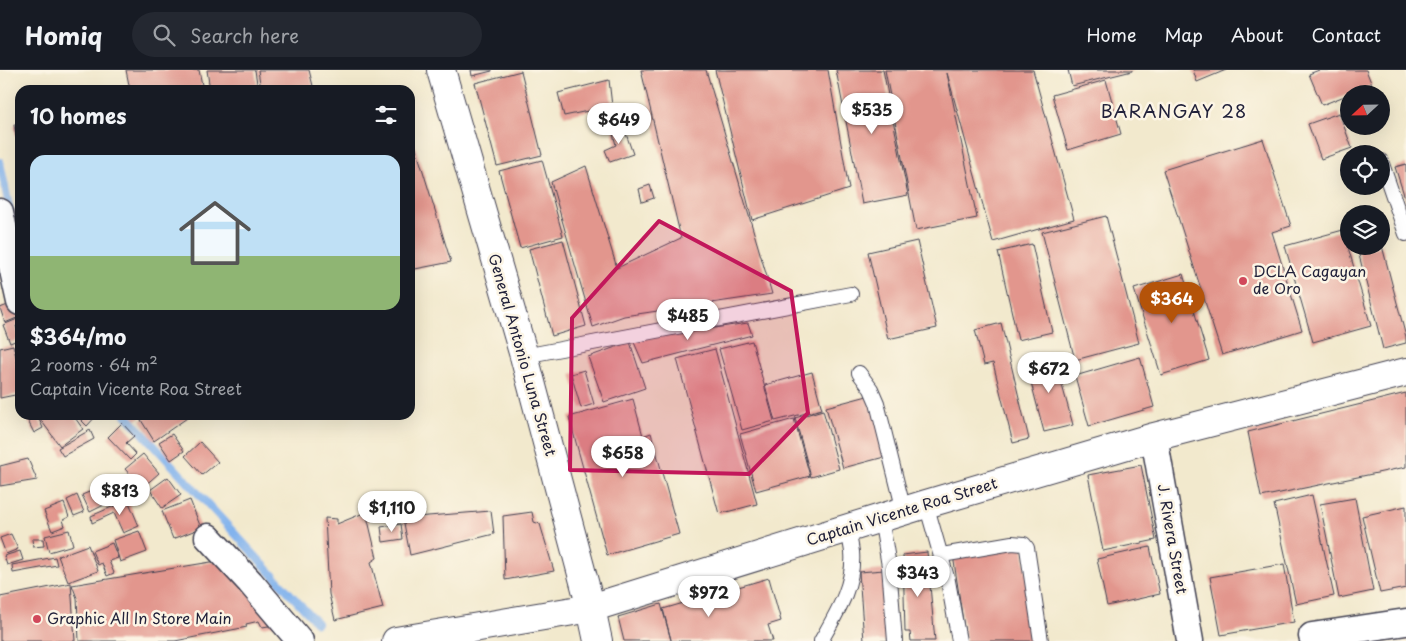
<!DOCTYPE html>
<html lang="en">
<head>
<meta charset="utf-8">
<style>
  body { margin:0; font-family:"Playpen Sans",sans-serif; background:#242831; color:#f1f3f6; height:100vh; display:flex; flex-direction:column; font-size:19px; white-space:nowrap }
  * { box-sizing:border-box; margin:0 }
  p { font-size:16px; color:#9ea1a6 }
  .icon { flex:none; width:28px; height:28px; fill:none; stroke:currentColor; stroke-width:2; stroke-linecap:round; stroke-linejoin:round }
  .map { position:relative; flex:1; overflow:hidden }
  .side { position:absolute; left:15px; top:15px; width:400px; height:335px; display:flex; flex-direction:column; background:#171b24; border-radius:15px; box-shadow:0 5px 20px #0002 }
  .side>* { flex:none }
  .needle { width:32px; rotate:248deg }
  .tools { position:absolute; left:1340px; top:15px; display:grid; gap:10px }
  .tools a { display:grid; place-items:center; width:50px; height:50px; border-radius:50%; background:#171b24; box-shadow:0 5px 20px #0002; font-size:25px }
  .price { position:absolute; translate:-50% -42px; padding:0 11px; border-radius:18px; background:#fff; color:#222; font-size:16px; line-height:32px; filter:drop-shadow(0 1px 2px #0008) }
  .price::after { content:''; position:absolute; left:50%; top:30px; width:15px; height:11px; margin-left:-8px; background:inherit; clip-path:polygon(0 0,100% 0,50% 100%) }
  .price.on { background:#b45309; color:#fff }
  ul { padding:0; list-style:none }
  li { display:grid; align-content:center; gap:10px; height:265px; padding:0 15px }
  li+li { border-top:1px solid #363941 }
  li span { display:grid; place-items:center; height:155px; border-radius:15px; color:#555 }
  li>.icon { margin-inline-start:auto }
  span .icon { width:90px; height:90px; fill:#fffc; stroke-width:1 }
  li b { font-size:21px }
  h2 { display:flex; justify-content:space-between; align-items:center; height:60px; padding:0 15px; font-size:21px }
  header { display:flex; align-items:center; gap:30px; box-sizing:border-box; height:70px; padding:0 25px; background:#171b24; border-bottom:1px solid #363941 }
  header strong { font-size:24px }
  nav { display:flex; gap:28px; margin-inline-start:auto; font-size:18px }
  .search { width:350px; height:45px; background:#242831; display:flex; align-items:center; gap:12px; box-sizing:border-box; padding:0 18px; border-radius:28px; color:#9ea1a6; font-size:19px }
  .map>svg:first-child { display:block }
</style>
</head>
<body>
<header>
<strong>Homiq</strong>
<div class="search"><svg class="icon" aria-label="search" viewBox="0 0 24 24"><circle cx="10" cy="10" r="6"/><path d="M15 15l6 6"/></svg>Search here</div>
<nav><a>Home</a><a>Map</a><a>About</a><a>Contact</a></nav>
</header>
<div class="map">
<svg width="1406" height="571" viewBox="0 0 1406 571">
  <rect width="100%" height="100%" fill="#fcf5e5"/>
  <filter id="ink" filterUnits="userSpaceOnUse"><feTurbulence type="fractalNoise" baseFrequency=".02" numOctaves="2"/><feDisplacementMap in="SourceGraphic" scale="10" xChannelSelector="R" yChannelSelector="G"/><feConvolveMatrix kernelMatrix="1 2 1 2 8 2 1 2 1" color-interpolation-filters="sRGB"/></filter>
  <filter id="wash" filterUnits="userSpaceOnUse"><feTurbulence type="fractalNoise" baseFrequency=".0096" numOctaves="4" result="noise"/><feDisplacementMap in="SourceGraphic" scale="20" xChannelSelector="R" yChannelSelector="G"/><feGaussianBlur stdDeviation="1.12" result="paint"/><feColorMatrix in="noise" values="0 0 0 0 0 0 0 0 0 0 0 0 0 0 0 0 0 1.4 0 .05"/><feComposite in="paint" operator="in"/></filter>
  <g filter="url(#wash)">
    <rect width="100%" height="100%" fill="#f2e9cd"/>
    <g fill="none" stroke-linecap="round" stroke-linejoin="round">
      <g stroke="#81b2ed" stroke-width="8">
        <path d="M0,92L10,141"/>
        <path d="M126,345L317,553"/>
      </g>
    </g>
    <g id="blocks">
      <g fill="#e2968d">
        <path d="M126,0H199L203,20H130Z"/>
        <path d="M207,0H255L258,20H210Z"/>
        <path d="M258,0H309L314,20H261Z"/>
        <path d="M471,0H492V1L472,6Z"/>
        <path d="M641,0H706L772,224L624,246L593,257L551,112L586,96L617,198L681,168Z"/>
        <path d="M715,0H828L849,119L752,150Z"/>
        <path d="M836,0H883L908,125L862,134Z"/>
        <path d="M885,0H1033L1074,149L993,172L947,3L977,148L916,160Z"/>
        <path d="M1068,0H1132V1L1072,16Z"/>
        <path d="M1193,0H1226L1197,12Z"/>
        <path d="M1319,0H1366L1372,15L1322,35L1309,4Z"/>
        <path d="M521,1L542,85L497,96L475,13Z"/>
        <path d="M609,10L612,36L564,46L558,23Z"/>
        <path d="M1106,10L1121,64L1068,80L1052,25Z"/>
        <path d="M1339,43L1352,78L1321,89L1308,54Z"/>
        <path d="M20,54V82H19L14,55Z"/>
        <path d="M623,55L633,84L610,92L605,80L616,75L612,60Z"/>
        <path d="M410,59L451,192L410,200Z"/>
        <path d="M1263,69L1291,156L1272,162L1302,260L1222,285L1163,100Z"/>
        <path d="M542,90L563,166L520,178L499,101Z"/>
        <path d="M1406,94V131L1395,97Z"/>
        <path d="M650,115L654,128L642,132L639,119Z"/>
        <path d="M1106,146L1139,273L1075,290L1042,162Z"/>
        <path d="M1343,160L1371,256L1313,272L1285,176Z"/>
        <path d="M563,170L586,256L552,266L529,179Z"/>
        <path d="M917,171L937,258L888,269L868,182Z"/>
        <path d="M1381,172L1406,267V273L1383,279L1358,181L1381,176Z"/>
        <path d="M1032,174L1052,262L1018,270L998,182Z"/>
        <path d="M1183,204L1209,290L1161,305L1134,219Z"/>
        <path d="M13,233L19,247L5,253L0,238Z"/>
        <path d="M20,248V255L16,256L20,269L10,273L3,255Z"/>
        <path d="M748,253L752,265L643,293L633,270Z"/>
        <path d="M1001,253L1029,369L1013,373L993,293L984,295L975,260Z"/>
        <path d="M752,271L774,351L742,360L719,279Z"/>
        <path d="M630,272L645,318L604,332L588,287Z"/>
        <path d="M13,275L20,302V324L0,328V278Z"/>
        <path d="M715,279L757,434L719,444L677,289Z"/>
        <path d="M1054,286L1073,355L1044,362L1026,293Z"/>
        <path d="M1140,287L1154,337L1089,356L1075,306Z"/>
        <path d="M584,300L594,334L581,338L571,304Z"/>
        <path d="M812,302L822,339L775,351L765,315Z"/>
        <path d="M1406,323V397L1261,427L1248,362Z"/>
        <path d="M871,325L888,386L843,398L826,337Z"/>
        <path d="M633,329L643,366L651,363L679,464L607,485L569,347Z"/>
        <path d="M823,340L839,399L811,407L795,348Z"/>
        <path d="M25,345H37L43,358L34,363Z"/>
        <path d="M46,345H73L83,359L60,376L40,349Z"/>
        <path d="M76,345H97L87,356Z"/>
        <path d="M132,345H144L136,350Z"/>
        <path d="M149,345H185L187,348L154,371L141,350Z"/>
        <path d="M794,349L810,406L756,421L740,364Z"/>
        <path d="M122,353L134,366L126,373L136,384L130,390L108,367Z"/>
        <path d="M90,360L94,369L63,386L58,378Z"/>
        <path d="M172,364L184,381L171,390L159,372Z"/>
        <path d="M200,372L218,392L202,405L185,386Z"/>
        <path d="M143,384L159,403L142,418L125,399Z"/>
        <path d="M28,389L37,410L0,416V396Z"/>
        <path d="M1141,395L1156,470L1103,481L1088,405Z"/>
        <path d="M168,407L181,425L162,438L150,420Z"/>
        <path d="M130,408L139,423L124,432L114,418Z"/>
        <path d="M101,417L119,431L110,435L108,433L90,442L82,425Z"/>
        <path d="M77,425L84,442L74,446L67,430Z"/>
        <path d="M1312,425L1334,526L1296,534L1274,434Z"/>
        <path d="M1355,428L1373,521L1339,528L1320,434Z"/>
        <path d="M128,430L139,456L123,463L114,443L92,453L91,446Z"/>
        <path d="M190,430L201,458L173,469L162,441Z"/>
        <path d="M64,433L69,447L63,450L65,456L52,461L44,441Z"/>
        <path d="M1406,436V518L1380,523L1362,446Z"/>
        <path d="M491,441L494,464L410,485L403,448Z"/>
        <path d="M366,442L377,488L371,492L383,538L335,550L329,524L325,448L337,449V454Z"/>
        <path d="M532,442L534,452L540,454L554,501L505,510L503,446Z"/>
        <path d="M401,454L403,469L383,472L381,457Z"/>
        <path d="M69,460L73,475L49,482L45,466Z"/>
        <path d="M139,461L147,482L120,492L113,470Z"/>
        <path d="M11,464L18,479L6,484L0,468Z"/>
        <path d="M32,469H43L44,476L33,477Z"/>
        <path d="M112,473L118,488L109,491L114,503L107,506L102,493L98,495L92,481Z"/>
        <path d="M1022,474L1038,571H966L953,485Z"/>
        <path d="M88,475L98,501L68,512L58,486Z"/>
        <path d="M1150,477L1160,524L1107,536L1097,489Z"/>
        <path d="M20,481L23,490L7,495L4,486Z"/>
        <path d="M927,482L935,571H911L910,562H905L903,485Z"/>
        <path d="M55,487L57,495L13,503L12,495Z"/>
        <path d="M223,490L282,554L262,557L259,551L246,554L247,557L175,571H79L77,528L72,515Z"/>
        <path d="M1284,494L1294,552L1221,565L1210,507Z"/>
        <path d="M884,500L889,571H864L859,502Z"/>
        <path d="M769,508L781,551L768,555L773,571H624L618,547L661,534L671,570L663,539Z"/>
        <path d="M71,513L75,571H0V527Z"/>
      </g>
    </g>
  </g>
  <g filter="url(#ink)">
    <use href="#blocks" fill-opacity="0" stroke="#414051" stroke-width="1"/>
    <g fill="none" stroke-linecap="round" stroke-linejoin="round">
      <g stroke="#414051" stroke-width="16">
        <g id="lane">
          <path d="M1381,91L1406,164"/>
          <path d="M524,286L851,224"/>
          <path d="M859,303L871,319L877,333L901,429L902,442"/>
          <path d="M926,434L948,511L959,571"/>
          <path d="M881,448L889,496L895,571"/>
          <path d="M942,485L1012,473L1024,474L1027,478L1041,571"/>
          <path d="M821,571C836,544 855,515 852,482C851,474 849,466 848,459"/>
        </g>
      </g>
      <g stroke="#414051" stroke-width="29">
        <g id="street">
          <path d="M0,142L20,232"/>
          <path d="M1154,367L1190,571"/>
          <path d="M208,467L250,512L300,571"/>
          <path d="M1312,566L1406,552"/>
        </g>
      </g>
      <g stroke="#414051" stroke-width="30">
        <g id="secondary">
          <path d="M441,0L524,286L591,538L598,571"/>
          <path d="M396,571L591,538L926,434L1154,367L1406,302"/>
        </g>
      </g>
      <use href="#lane" stroke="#fff" stroke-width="14"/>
      <use href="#street" stroke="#fff" stroke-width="26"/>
      <use href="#secondary" stroke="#fff" stroke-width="28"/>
    </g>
  </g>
  <path fill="#c2185b" fill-opacity="0.2" stroke="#c2185b" stroke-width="4" stroke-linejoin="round" d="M659,151L791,221L808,343L749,404L570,400L572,248Z"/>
  <g fill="#d1495b" stroke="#fcf5e5" stroke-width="2">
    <circle cx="1243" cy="211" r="5"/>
    <circle cx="37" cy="549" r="5"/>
  </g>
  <g text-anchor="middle" stroke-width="5" stroke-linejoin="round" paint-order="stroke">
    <g font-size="15" fill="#22223b" stroke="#fcf5e5" text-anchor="start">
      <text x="1253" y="207">DCLA Cagayan<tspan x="1253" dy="17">de Oro</tspan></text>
      <text x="47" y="554">Graphic All In Store Main</text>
    </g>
    <g font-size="15" fill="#22223b" stroke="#fcf5e5">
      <text transform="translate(522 285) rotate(74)" y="5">General Antonio Luna Street</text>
      <text transform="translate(902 442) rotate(-17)" y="5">Captain Vicente Roa Street</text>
      <text transform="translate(1172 469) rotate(80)" y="5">J. Rivera Street</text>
    </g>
    <g font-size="18" letter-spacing="1" fill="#22223b" stroke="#fcf5e5">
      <text x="1174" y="48">BARANGAY 28</text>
    </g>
  </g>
</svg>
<div class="tools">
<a><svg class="needle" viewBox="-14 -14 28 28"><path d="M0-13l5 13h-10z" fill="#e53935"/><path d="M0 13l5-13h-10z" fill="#9ea1a6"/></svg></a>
<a><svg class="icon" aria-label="locate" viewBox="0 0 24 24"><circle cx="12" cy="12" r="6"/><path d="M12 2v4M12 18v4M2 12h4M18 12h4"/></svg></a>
<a><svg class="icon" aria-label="layers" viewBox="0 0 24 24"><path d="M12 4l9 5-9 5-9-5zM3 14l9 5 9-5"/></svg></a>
</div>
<b class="price" style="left:872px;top:65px">$535</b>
<b class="price" style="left:619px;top:75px">$649</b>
<b class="price on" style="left:1172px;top:254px">$364</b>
<b class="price" style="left:688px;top:271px">$485</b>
<b class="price" style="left:1049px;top:324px">$672</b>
<b class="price" style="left:623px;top:408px">$658</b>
<b class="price" style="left:120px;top:446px">$813</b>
<b class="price" style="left:392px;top:463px">$1,110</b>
<b class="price" style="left:918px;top:528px">$343</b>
<b class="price" style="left:709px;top:548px">$972</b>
<section class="side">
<h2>10 homes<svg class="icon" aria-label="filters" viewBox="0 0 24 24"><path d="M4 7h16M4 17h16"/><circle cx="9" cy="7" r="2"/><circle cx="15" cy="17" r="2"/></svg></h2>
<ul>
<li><span style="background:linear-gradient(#bfe0f5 65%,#8fb573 0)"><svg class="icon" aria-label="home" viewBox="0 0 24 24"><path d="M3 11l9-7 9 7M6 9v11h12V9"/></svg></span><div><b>$364/mo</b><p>2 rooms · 64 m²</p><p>Captain Vicente Roa Street</p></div></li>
</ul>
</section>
</div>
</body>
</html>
